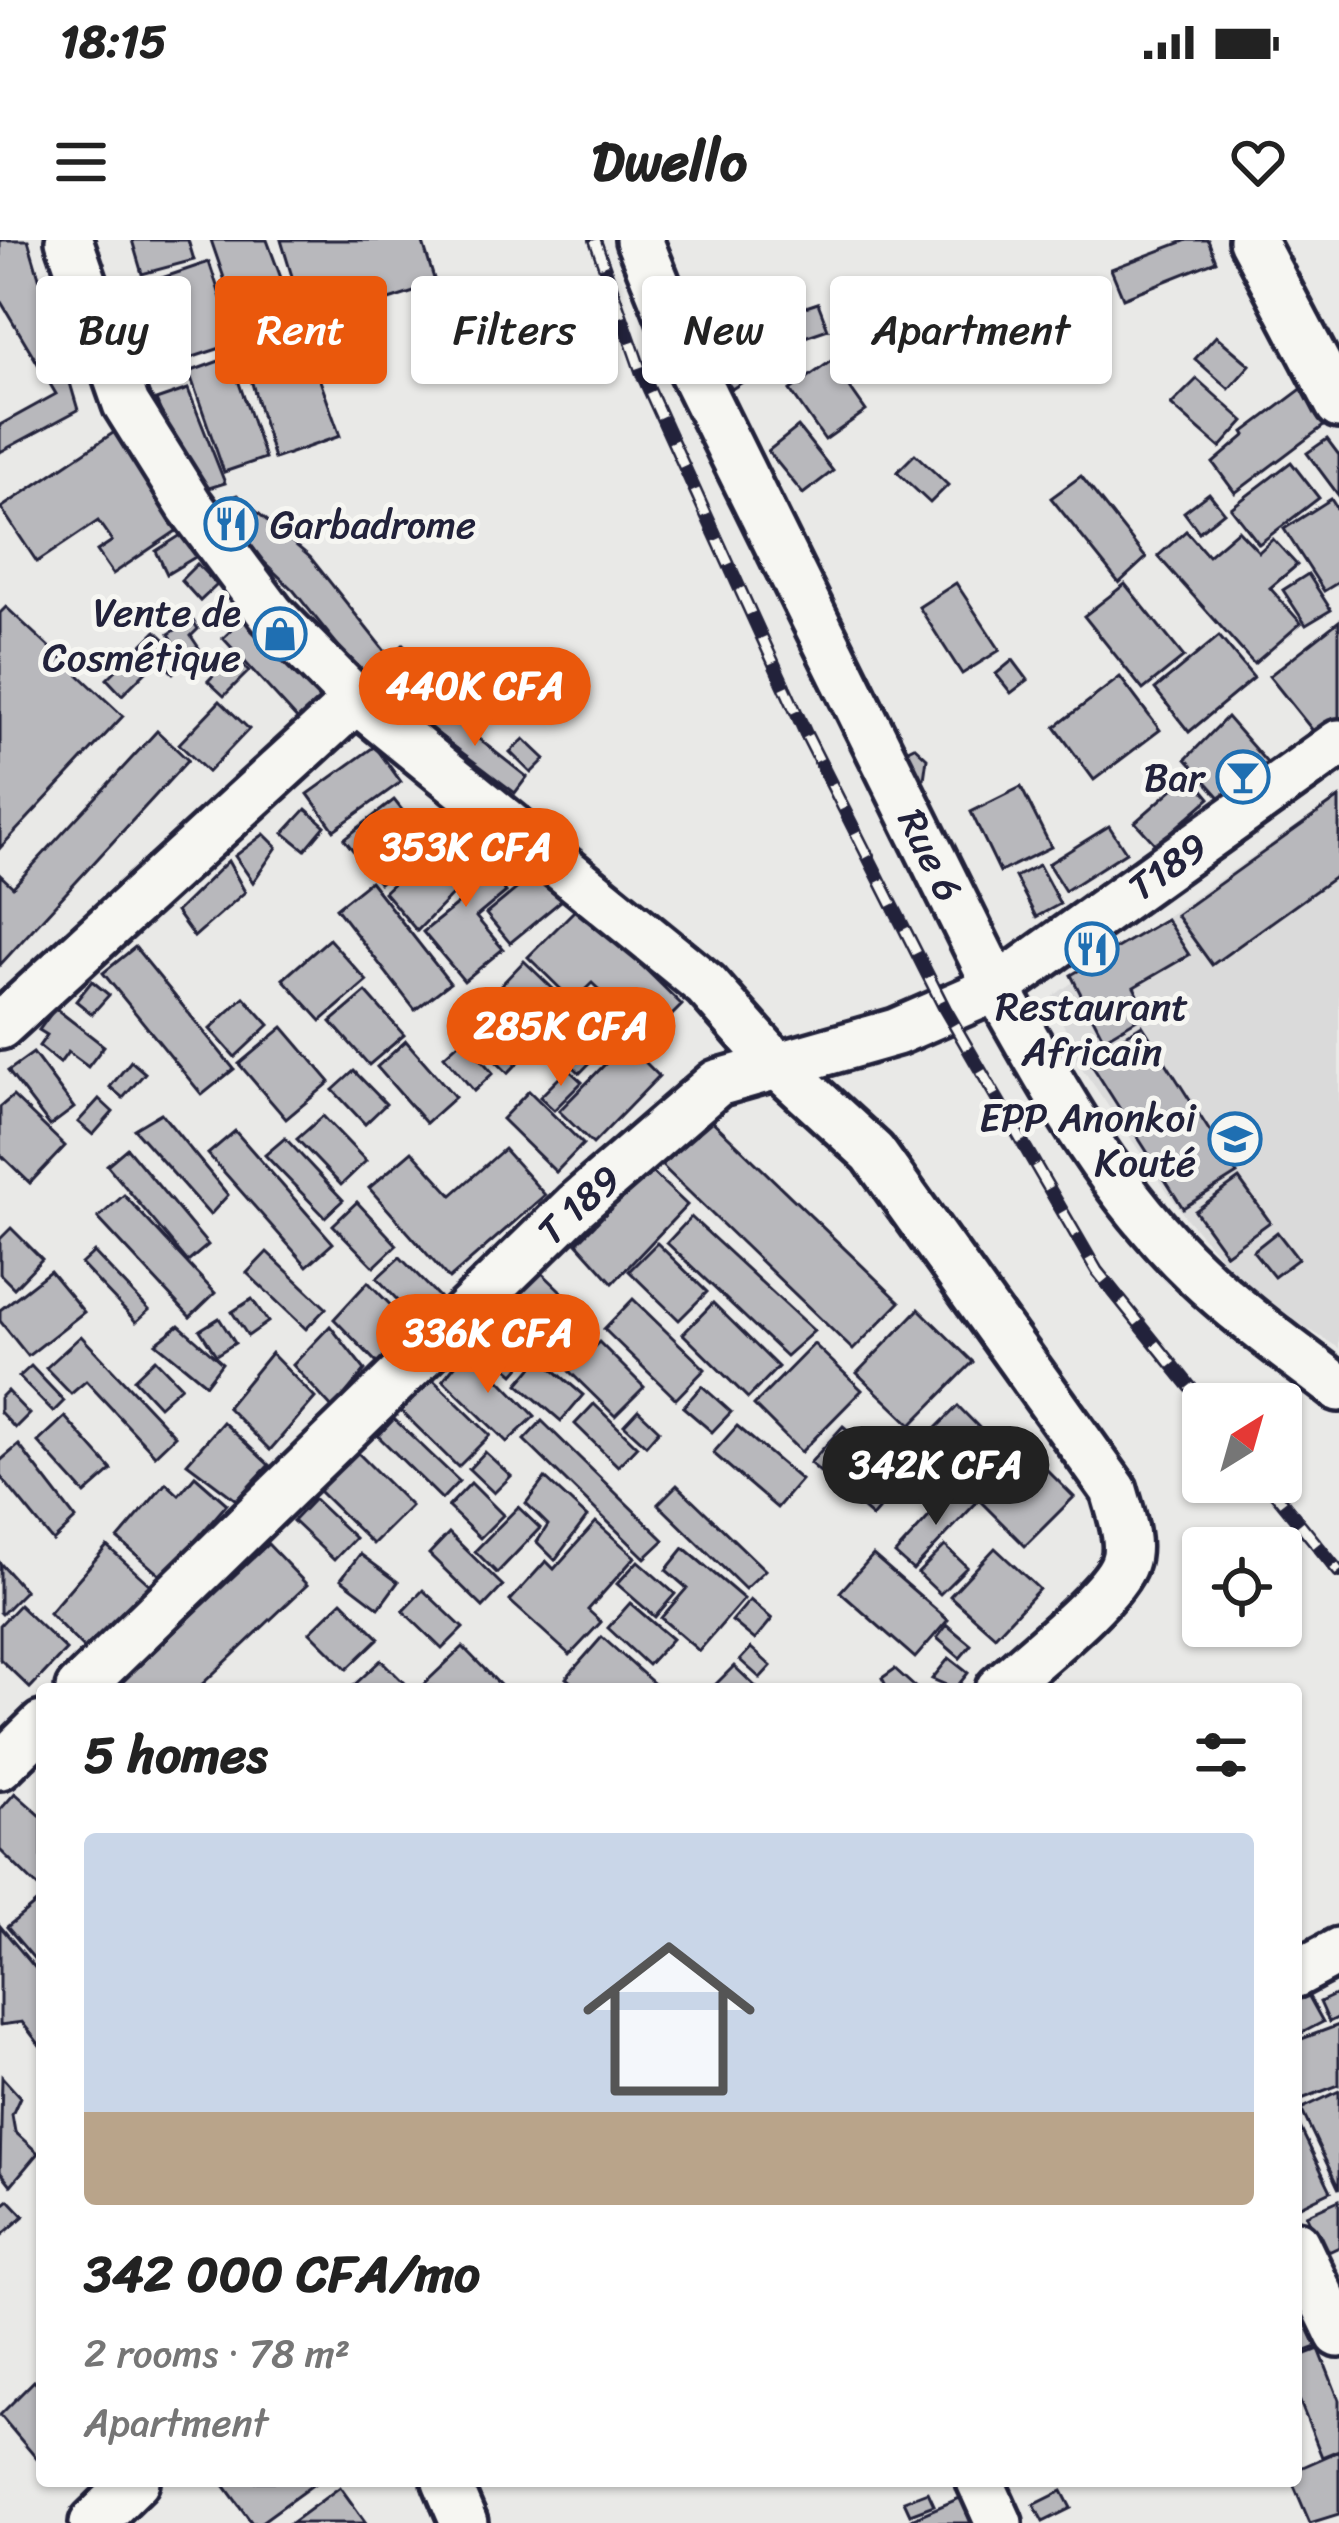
<!DOCTYPE html>
<html lang="en">
<head>
<meta charset="utf-8">
<style>
  body { margin:0; font-family:Sriracha,sans-serif; background:#f2f2f2; color:#222; height:100vh; display:flex; flex-direction:column; font-size:45px; white-space:nowrap }
  * { box-sizing:border-box; margin:0 }
  p { font-size:39px; color:#767676 }
  .icon { flex:none; width:66px; height:66px; fill:none; stroke:currentColor; stroke-width:2; stroke-linecap:round; stroke-linejoin:round }
  .map { position:relative; flex:1; overflow:hidden }
  .panel { position:absolute; left:36px; top:1443px; width:1266px; height:804px; display:flex; flex-direction:column; background:#fff; border-radius:12px; box-shadow:0 3px 9px #0004 }
  .panel>* { flex:none }
  .hud { position:absolute; left:36px; top:36px; width:1269px; height:108px; display:flex; gap:24px }
  .needle { width:78px; rotate:37deg }
  .controls { position:absolute; left:1182px; top:1143px; display:grid; gap:24px }
  .controls a { display:grid; place-items:center; width:120px; height:120px; border-radius:12px; background:#fff; box-shadow:0 3px 9px #0004; font-size:60px }
  .price { position:absolute; translate:-50% -102px; padding:0 27px; border-radius:42px; background:#ea580c; color:#fff; font-size:39px; line-height:78px; filter:drop-shadow(0 3px 6px #0008) }
  .price::after { content:''; position:absolute; left:50%; top:72px; width:36px; height:27px; margin-left:-18px; background:inherit; clip-path:polygon(0 0,100% 0,50% 100%) }
  .price.active { background:#222; color:#fff }
  ul { padding:0; list-style:none }
  li { display:grid; align-content:center; gap:24px; height:636px; padding:0 48px }
  li+li { border-top:3px solid #e0e0e0 }
  li span { display:grid; place-items:center; height:372px; border-radius:12px; color:#555 }
  li>.icon { margin-inline-start:auto }
  span .icon { width:216px; height:216px; fill:#fffc; stroke-width:1 }
  li b { font-size:51px }
  h2 { display:flex; justify-content:space-between; align-items:center; height:144px; padding:0 48px; font-size:51px }
  .tag { padding:0 42px; border-radius:12px; background:#fff; box-shadow:0 3px 9px #0004; font-size:42px; line-height:108px }
  .tag.active { background:#ea580c; color:#fff }
  .status { display:flex; justify-content:space-between; align-items:center; height:84px; padding:0 60px; background:#fff; direction:ltr }
  .status svg { height:33px; fill:currentColor }
  header { display:flex; justify-content:space-between; align-items:center; height:156px; padding:0 48px; background:#fff; font-size:54px; font-weight:700 }
  .map>svg:first-child { display:block }
</style>
</head>
<body>
<div class="status"><b>18:15</b><svg viewBox="0 0 49 12"><path d="M0 12V9h3v3zM5 12V6h3v6zM10 12V3h3v9zM15 12V0h3v12zM26 1h20v11H26zM47 4h2v5h-2z"/></svg></div>
<header><svg class="icon" aria-label="menu" viewBox="0 0 24 24"><path d="M4 6h16M4 12h16M4 18h16"/></svg>Dwello<svg class="icon" aria-label="heart" viewBox="0 0 24 24"><path d="M12 20l-8-8c-3-5 5-10 8-4 3-6 11-1 8 4z"/></svg></header>
<div class="map">
<svg width="1339" height="2283" viewBox="0 0 1339 2283">
  <rect width="100%" height="100%" fill="#e9e9e7"/>
  <filter id="ink" filterUnits="userSpaceOnUse"><feTurbulence type="fractalNoise" baseFrequency=".00833" numOctaves="2"/><feDisplacementMap in="SourceGraphic" scale="24" xChannelSelector="R" yChannelSelector="G"/><feConvolveMatrix kernelMatrix="1 2 1 2 8 2 1 2 1" color-interpolation-filters="sRGB"/></filter>
  <g filter="url(#ink)">
    <path fill="#dadada" d="M1339,556V1108L1255,1056L1186,978L1077,821L1053,756Z"/>
    <g fill="#b8b8bc" stroke="#22223b" stroke-width="3">
      <path d="M0,0H28L78,170L0,212V185L56,154L0,60Z"/>
      <path d="M132,0H188L194,20L142,34Z"/>
      <path d="M211,0H267L301,92L247,105Z"/>
      <path d="M281,0H422L436,45L307,86Z"/>
      <path d="M1187,0H1208L1216,21L1123,58L1111,29Z"/>
      <path d="M209,22L236,103L181,121L153,41Z"/>
      <path d="M818,63L828,89L764,111L755,84Z"/>
      <path d="M740,89L765,127L732,149L707,112Z"/>
      <path d="M304,96L340,196L274,219L243,112Z"/>
      <path d="M1216,96L1250,125L1229,149L1195,119Z"/>
      <path d="M230,117L265,218L224,232L189,132Z"/>
      <path d="M831,121L866,171L825,200L790,150Z"/>
      <path d="M1197,139L1244,181L1220,208L1171,165Z"/>
      <path d="M1304,147L1329,182L1235,253L1213,223L1246,195L1244,192Z"/>
      <path d="M188,149L225,243L193,253L156,160Z"/>
      <path d="M798,187L833,231L803,254L768,211Z"/>
      <path d="M119,189L185,285L113,334L97,311L112,301L98,281L37,322L1,268Z"/>
      <path d="M1327,199L1339,215V256L1307,213Z"/>
      <path d="M915,214L948,245L930,263L897,232Z"/>
      <path d="M1291,222L1319,258L1259,304L1231,268Z"/>
      <path d="M1081,236L1146,318L1119,343L1051,258Z"/>
      <path d="M1209,253L1224,272L1199,292L1184,272Z"/>
      <path d="M237,255L310,317L387,414L360,433L294,351L207,267Z"/>
      <path d="M1331,259L1339,272V342L1324,351L1284,289Z"/>
      <path d="M1238,290L1259,312L1273,299L1297,325L1270,348L1301,383L1254,424L1158,316L1186,291L1208,316Z"/>
      <path d="M184,293L197,316L167,334L156,311Z"/>
      <path d="M197,324L217,345L200,361L181,340Z"/>
      <path d="M1308,334L1331,370L1306,385L1283,350Z"/>
      <path d="M956,343L1000,410L962,434L919,367Z"/>
      <path d="M1125,344L1184,417L1143,450L1084,376Z"/>
      <path d="M6,367L123,476L0,608V373Z"/>
      <path d="M251,372L328,456L300,482L223,398Z"/>
      <path d="M192,379L198,389L191,396L199,408L173,433L162,422L177,407L169,394Z"/>
      <path d="M1339,381V479L1318,497L1269,436Z"/>
      <path d="M156,391L171,406L122,455L107,439Z"/>
      <path d="M1219,396L1254,438L1189,492L1155,449Z"/>
      <path d="M403,405L440,442L411,471L374,432Z"/>
      <path d="M233,415L249,431L224,456L208,441Z"/>
      <path d="M1013,420L1028,440L1011,453L996,434Z"/>
      <path d="M1120,437L1160,490L1094,540L1055,487Z"/>
      <path d="M220,461L249,489L208,532L179,504Z"/>
      <path d="M437,466L527,537L515,553L422,482Z"/>
      <path d="M1227,477L1268,524L1225,563L1186,519Z"/>
      <path d="M157,491L188,520L0,725V635L13,647Z"/>
      <path d="M524,499L545,519L531,533L510,512Z"/>
      <path d="M375,506L401,542L334,590L308,554Z"/>
      <path d="M914,506L927,518L924,539L907,547L892,517Z"/>
      <path d="M1190,534L1210,558L1156,605L1135,582Z"/>
      <path d="M1021,547L1051,607L1000,632L971,572Z"/>
      <path d="M1339,558V634L1212,725L1176,675Z"/>
      <path d="M394,560L429,604L379,643L344,599Z"/>
      <path d="M306,569L325,586L305,610L284,593Z"/>
      <path d="M1109,586L1126,612L1065,651L1048,624Z"/>
      <path d="M454,589L506,652L476,677L503,709L464,741L423,692L470,654L431,608Z"/>
      <path d="M264,594L277,607L253,642L235,616Z"/>
      <path d="M427,612L457,650L417,691L384,652Z"/>
      <path d="M228,621L245,652L194,697L176,672Z"/>
      <path d="M1039,625L1060,664L1036,677L1015,637Z"/>
      <path d="M543,627L567,656L510,703L486,674Z"/>
      <path d="M370,641L450,743L415,770L336,668Z"/>
      <path d="M580,665L682,765L649,798L592,743L573,761L528,717Z"/>
      <path d="M1166,679L1189,715L1134,747L1147,773L1104,799L1071,735Z"/>
      <path d="M329,699L367,741L321,781L283,739Z"/>
      <path d="M135,707L234,829L202,855L103,733Z"/>
      <path d="M524,721L572,767L508,833L461,787Z"/>
      <path d="M92,741L109,755L92,774L76,761Z"/>
      <path d="M366,752L404,795L369,825L331,782Z"/>
      <path d="M244,757L269,785L235,817L210,789Z"/>
      <path d="M594,759L624,788L580,833L550,804Z"/>
      <path d="M55,768L104,806L88,827L68,812L60,823L39,806L47,795L39,790Z"/>
      <path d="M1142,785L1237,934L1183,968L1088,819Z"/>
      <path d="M283,787L330,842L286,879L239,824Z"/>
      <path d="M463,799L493,833L474,851L444,816Z"/>
      <path d="M406,801L455,857L426,883L377,827Z"/>
      <path d="M626,803L659,836L593,904L559,871Z"/>
      <path d="M33,813L74,868L50,886L8,831Z"/>
      <path d="M131,821L145,833L123,858L110,847Z"/>
      <path d="M568,829L582,842L554,870L540,857Z"/>
      <path d="M354,831L386,864L365,884L333,850Z"/>
      <path d="M529,851L583,904L556,932L502,879Z"/>
      <path d="M13,856L65,906L30,943L0,914V867Z"/>
      <path d="M99,859L113,872L93,895L78,882Z"/>
      <path d="M161,873L228,955L210,975L134,889Z"/>
      <path d="M705,874L900,1062L853,1110L658,922Z"/>
      <path d="M323,876L366,921L341,945L297,899Z"/>
      <path d="M235,891L333,1003L307,1026L208,914Z"/>
      <path d="M285,898L343,960L325,977L265,915Z"/>
      <path d="M127,908L208,1005L188,1022L107,925Z"/>
      <path d="M504,909L545,955L449,1039L369,948L412,911L452,955Z"/>
      <path d="M649,929L687,965L613,1043L577,1003Z"/>
      <path d="M1239,939L1270,982L1226,1014L1195,971Z"/>
      <path d="M124,955L215,1053L190,1077L98,978Z"/>
      <path d="M357,962L397,1005L374,1027L333,985Z"/>
      <path d="M691,977L814,1091L786,1116L667,1003Z"/>
      <path d="M11,988L42,1019L14,1048L0,1034V999Z"/>
      <path d="M1277,992L1298,1019L1274,1037L1253,1011Z"/>
      <path d="M657,1003L707,1052L679,1080L629,1031Z"/>
      <path d="M94,1012L149,1070L136,1082L81,1024Z"/>
      <path d="M267,1012L326,1068L306,1089L247,1033Z"/>
      <path d="M400,1017L439,1057L415,1079L377,1038Z"/>
      <path d="M50,1031L84,1072L28,1116L0,1081V1070Z"/>
      <path d="M540,1031L586,1075L563,1098L518,1054Z"/>
      <path d="M368,1042L409,1084L381,1127L334,1079Z"/>
      <path d="M252,1059L268,1082L248,1096L232,1072Z"/>
      <path d="M633,1059L705,1129L676,1159L604,1089Z"/>
      <path d="M713,1063L778,1127L748,1158L683,1094Z"/>
      <path d="M919,1069L973,1122L911,1185L857,1133Z"/>
      <path d="M505,1072L541,1103L514,1134L478,1103Z"/>
      <path d="M219,1078L235,1103L216,1115L200,1090Z"/>
      <path d="M179,1085L222,1123L206,1144L156,1103Z"/>
      <path d="M330,1086L365,1130L333,1169L293,1125Z"/>
      <path d="M81,1096L175,1196L155,1215L86,1141L71,1154L46,1128Z"/>
      <path d="M599,1102L644,1147L615,1176L569,1131Z"/>
      <path d="M814,1104L862,1150L801,1212L754,1165Z"/>
      <path d="M469,1108L535,1176L507,1202L443,1140Z"/>
      <path d="M271,1113L315,1158L270,1210L227,1167Z"/>
      <path d="M540,1118L583,1155L561,1181L518,1144Z"/>
      <path d="M155,1119L181,1146L159,1166L134,1139Z"/>
      <path d="M31,1126L64,1161L53,1172L19,1137Z"/>
      <path d="M426,1133L490,1195L458,1227L395,1165Z"/>
      <path d="M702,1146L731,1172L712,1192L683,1167Z"/>
      <path d="M7,1151L29,1174L15,1188L0,1172V1158Z"/>
      <path d="M594,1164L637,1206L618,1226L575,1184Z"/>
      <path d="M958,1166L1005,1214L972,1246L925,1199Z"/>
      <path d="M638,1170L659,1190L646,1205L624,1185Z"/>
      <path d="M65,1177L112,1230L85,1254L38,1202Z"/>
      <path d="M394,1179L459,1241L442,1259L378,1196Z"/>
      <path d="M542,1181L664,1300L645,1318L524,1200Z"/>
      <path d="M223,1182L269,1225L236,1260L187,1223Z"/>
      <path d="M737,1186L801,1240L777,1268L713,1213Z"/>
      <path d="M843,1186L905,1239L872,1277L810,1223Z"/>
      <path d="M19,1205L76,1279L53,1301L0,1236V1221Z"/>
      <path d="M1027,1210L1074,1257L1025,1306L978,1259Z"/>
      <path d="M356,1211L411,1266L373,1304L317,1249Z"/>
      <path d="M485,1212L511,1236L494,1253L469,1229Z"/>
      <path d="M195,1236L227,1264L163,1338L118,1299L166,1243L179,1255Z"/>
      <path d="M545,1238L587,1277L555,1320L537,1302L548,1285L526,1263Z"/>
      <path d="M471,1243L503,1275L480,1298L448,1267Z"/>
      <path d="M677,1245L765,1330L745,1349L658,1264Z"/>
      <path d="M957,1246L976,1263L913,1330L895,1314Z"/>
      <path d="M314,1259L355,1298L334,1320L293,1281Z"/>
      <path d="M518,1267L540,1288L497,1333L475,1311Z"/>
      <path d="M596,1282L635,1317L588,1370L601,1382L570,1415L510,1361L546,1321L554,1329Z"/>
      <path d="M449,1293L503,1346L483,1367L429,1314Z"/>
      <path d="M268,1304L307,1345L197,1449H126L120,1443Z"/>
      <path d="M107,1306L150,1345L89,1414L49,1373Z"/>
      <path d="M945,1306L967,1327L940,1354L918,1333Z"/>
      <path d="M684,1308L744,1359L699,1411L661,1378L687,1348L666,1330Z"/>
      <path d="M995,1308L1039,1349L995,1396L950,1356Z"/>
      <path d="M360,1314L398,1342L379,1368L341,1339Z"/>
      <path d="M873,1315L948,1380L915,1418L840,1352Z"/>
      <path d="M638,1321L675,1354L655,1377L617,1344Z"/>
      <path d="M0,1323L25,1351L2,1374L0,1372Z"/>
      <path d="M423,1350L463,1388L442,1409L403,1371Z"/>
      <path d="M750,1360L772,1379L755,1400L732,1381Z"/>
      <path d="M342,1361L379,1398L347,1429L310,1392Z"/>
      <path d="M630,1363L672,1399L648,1425L608,1388Z"/>
      <path d="M19,1365L66,1410L30,1448L0,1419V1385Z"/>
      <path d="M947,1385L971,1405L960,1418L937,1398Z"/>
      <path d="M602,1397L660,1449H579L566,1438Z"/>
      <path d="M463,1407L503,1448L501,1449L422,1446Z"/>
      <path d="M751,1408L771,1426L760,1438L740,1420Z"/>
      <path d="M949,1418L968,1433L955,1449L932,1439Z"/>
      <path d="M381,1420L410,1449H350Z"/>
      <path d="M734,1426L758,1449H711Z"/>
      <path d="M895,1429L917,1449H888L882,1438Z"/>
      <path d="M15,1553L42,1577V1651L0,1610V1570Z"/>
      <path d="M42,1658V1728L7,1687Z"/>
      <path d="M0,1686L42,1736V1808L22,1782L0,1785Z"/>
      <path d="M1307,1753L1323,1782L1296,1796V1759Z"/>
      <path d="M1339,1753V1777L1329,1782L1320,1762Z"/>
      <path d="M1339,1785V1845L1296,1861V1801Z"/>
      <path d="M2,1837L20,1857L12,1875L15,1892L38,1913L11,1945L0,1931Z"/>
      <path d="M1339,1851V1949L1301,1869Z"/>
      <path d="M1296,1879L1331,1951L1300,1966L1296,1959Z"/>
      <path d="M9,1960L24,1976L0,1997V1967Z"/>
      <path d="M1339,1960V2007L1324,2014L1306,1975Z"/>
      <path d="M1296,2055L1317,2107L1296,2115Z"/>
      <path d="M1319,2109L1339,2160V2210L1322,2217L1296,2152V2118Z"/>
      <path d="M34,2141L42,2150V2225L0,2175Z"/>
      <path d="M1339,2211V2274L1310,2283L1292,2241L1296,2230Z"/>
      <path d="M221,2241H318L260,2283H252Z"/>
      <path d="M340,2247L366,2283H291Z"/>
      <path d="M1062,2251L1071,2268L1043,2282L1034,2265Z"/>
      <path d="M928,2252L934,2265L910,2274L904,2261Z"/>
      <path d="M962,2257L972,2283H912L911,2279Z"/>
    </g>
    <g fill="none" stroke-linecap="round" stroke-linejoin="round">
      <g stroke="#22223b" stroke-width="54">
        <g id="minor">
          <path d="M69,0L126,164L190,266L271,374L356,460L706,745L775,823L873,913L1114,1250C1119,1270 1132,1301 1124,1323C1113,1356 1027,1423 999,1449"/>
          <path id="s1" d="M639,0L691,129L997,748C1054,849 1111,953 1196,1033C1240,1075 1291,1111 1339,1148"/>
          <path d="M1252,0L1339,165"/>
          <path d="M0,786L356,460"/>
          <path id="s2" d="M79,1449L575,966L717,843L896,792L997,748L1339,503"/>
          <path d="M0,1526L42,1485"/>
          <path d="M1296,1734L1339,1711"/>
          <path d="M1296,2004L1339,2094"/>
          <path d="M446,2241L464,2283"/>
          <path d="M980,2241L999,2283"/>
          <path d="M93,2283L136,2241"/>
        </g>
      </g>
      <use href="#minor" stroke="#f6f6f2" stroke-width="45"/>
      <g stroke="#22223b" stroke-width="14">
        <g id="rail">
          <path d="M595,0L642,134L806,494L945,769L1097,1031L1204,1164"/>
          <path d="M1266,1242L1339,1332"/>
        </g>
      </g>
      <use href="#rail" stroke="#f6f6f2" stroke-width="9" stroke-dasharray="27" stroke-linecap="butt"/>
    </g>
  </g>
  <defs>
    <g id="restaurant-ring" transform="scale(2.7)"><circle r="9.5" fill="#f6f6f2" stroke="#1f6fb2" stroke-width="1.5"/><path d="M-5-6h1v4h1v-4h1v4h1v-4h1v5L-1.5 .5V6h-2V.5L-5-1ZM5-6V6H3V1.5H1.5Q1.5-4 5-6Z" fill="#1f6fb2"/></g>
    <g id="shop-ring" transform="scale(2.7)"><circle r="9.5" fill="#f6f6f2" stroke="#1f6fb2" stroke-width="1.5"/><path d="M-5-2.5h2.3a2.7 3.5 0 0 1 5.4 0H5L5.5 6h-11ZM-1.5-2.5h3a1.5 2.3 0 0 0-3 0Z" fill="#1f6fb2"/></g>
    <g id="bar-ring" transform="scale(2.7)"><circle r="9.5" fill="#f6f6f2" stroke="#1f6fb2" stroke-width="1.5"/><path d="M-6-5H6L.8 .8V4.5H3.5V6h-7V4.5H-.8V.8Z" fill="#1f6fb2"/></g>
    <g id="school-ring" transform="scale(2.7)"><circle r="9.5" fill="#f6f6f2" stroke="#1f6fb2" stroke-width="1.5"/><path d="M0-5L7-2L0 1L-7-2ZM-4 1L0 2.5L4 1V4Q0 6-4 4Z" fill="#1f6fb2"/></g>
  </defs>
  <g fill-rule="evenodd">
    <use href="#restaurant-ring" x="231" y="284"/>
    <use href="#shop-ring" x="280" y="394"/>
    <use href="#bar-ring" x="1243" y="537"/>
    <use href="#restaurant-ring" x="1092" y="709"/>
    <use href="#school-ring" x="1235" y="899"/>
  </g>
  <g text-anchor="middle" stroke-width="10" stroke-linejoin="round" paint-order="stroke">
    <g font-size="39" fill="#22223b" stroke="#f6f6f2" text-anchor="end">
      <text x="270" y="298" text-anchor="start">Garbadrome</text>
      <text x="241" y="386">Vente de<tspan x="241" dy="45">Cosmétique</tspan></text>
      <text x="1204" y="551">Bar</text>
      <text x="1092" y="780" text-anchor="middle">Restaurant<tspan x="1092" dy="45">Africain</tspan></text>
      <text x="1196" y="891">EPP Anonkoi<tspan x="1196" dy="45">Kouté</tspan></text>
    </g>
    <g font-size="39" fill="#22223b" stroke="#f6f6f2">
      <text dy="14" stroke="none"><textPath href="#s1" startOffset="681">Rue 6</textPath></text>
      <text dy="14" stroke="none"><textPath href="#s2" startOffset="1386">T189</textPath></text>
      <text dy="14" stroke="none"><textPath href="#s2" startOffset="696">T 189</textPath></text>
    </g>
  </g>
</svg>
<div class="controls">
<a><svg class="needle" viewBox="-14 -14 28 28"><path d="M0-13l5 13h-10z" fill="#e53935"/><path d="M0 13l5-13h-10z" fill="#767676"/></svg></a>
<a><svg class="icon" aria-label="locate" viewBox="0 0 24 24"><circle cx="12" cy="12" r="6"/><path d="M12 2v4M12 18v4M2 12h4M18 12h4"/></svg></a>
</div>
<b class="price" style="left:475px;top:509px">440K CFA</b>
<b class="price" style="left:466px;top:670px">353K CFA</b>
<b class="price" style="left:561px;top:849px">285K CFA</b>
<b class="price" style="left:488px;top:1156px">336K CFA</b>
<b class="price active" style="left:936px;top:1288px">342K CFA</b>
<div class="hud">
<a class="tag">Buy</a>
<a class="tag active">Rent</a>
<a class="tag">Filters</a>
<a class="tag">New</a>
<a class="tag">Apartment</a>
</div>
<section class="panel">
<h2>5 homes<svg class="icon" aria-label="filters" viewBox="0 0 24 24"><path d="M4 7h16M4 17h16"/><circle cx="9" cy="7" r="2"/><circle cx="15" cy="17" r="2"/></svg></h2>
<ul>
<li><span style="background:linear-gradient(#c9d6e8 75%,#b9a48a 0)"><svg class="icon" aria-label="home" viewBox="0 0 24 24"><path d="M3 11l9-7 9 7M6 9v11h12V9"/></svg></span><div><b>342 000 CFA/mo</b><p>2 rooms · 78 m²</p><p>Apartment</p></div></li>
</ul>
</section>
</div>
</body>
</html>
